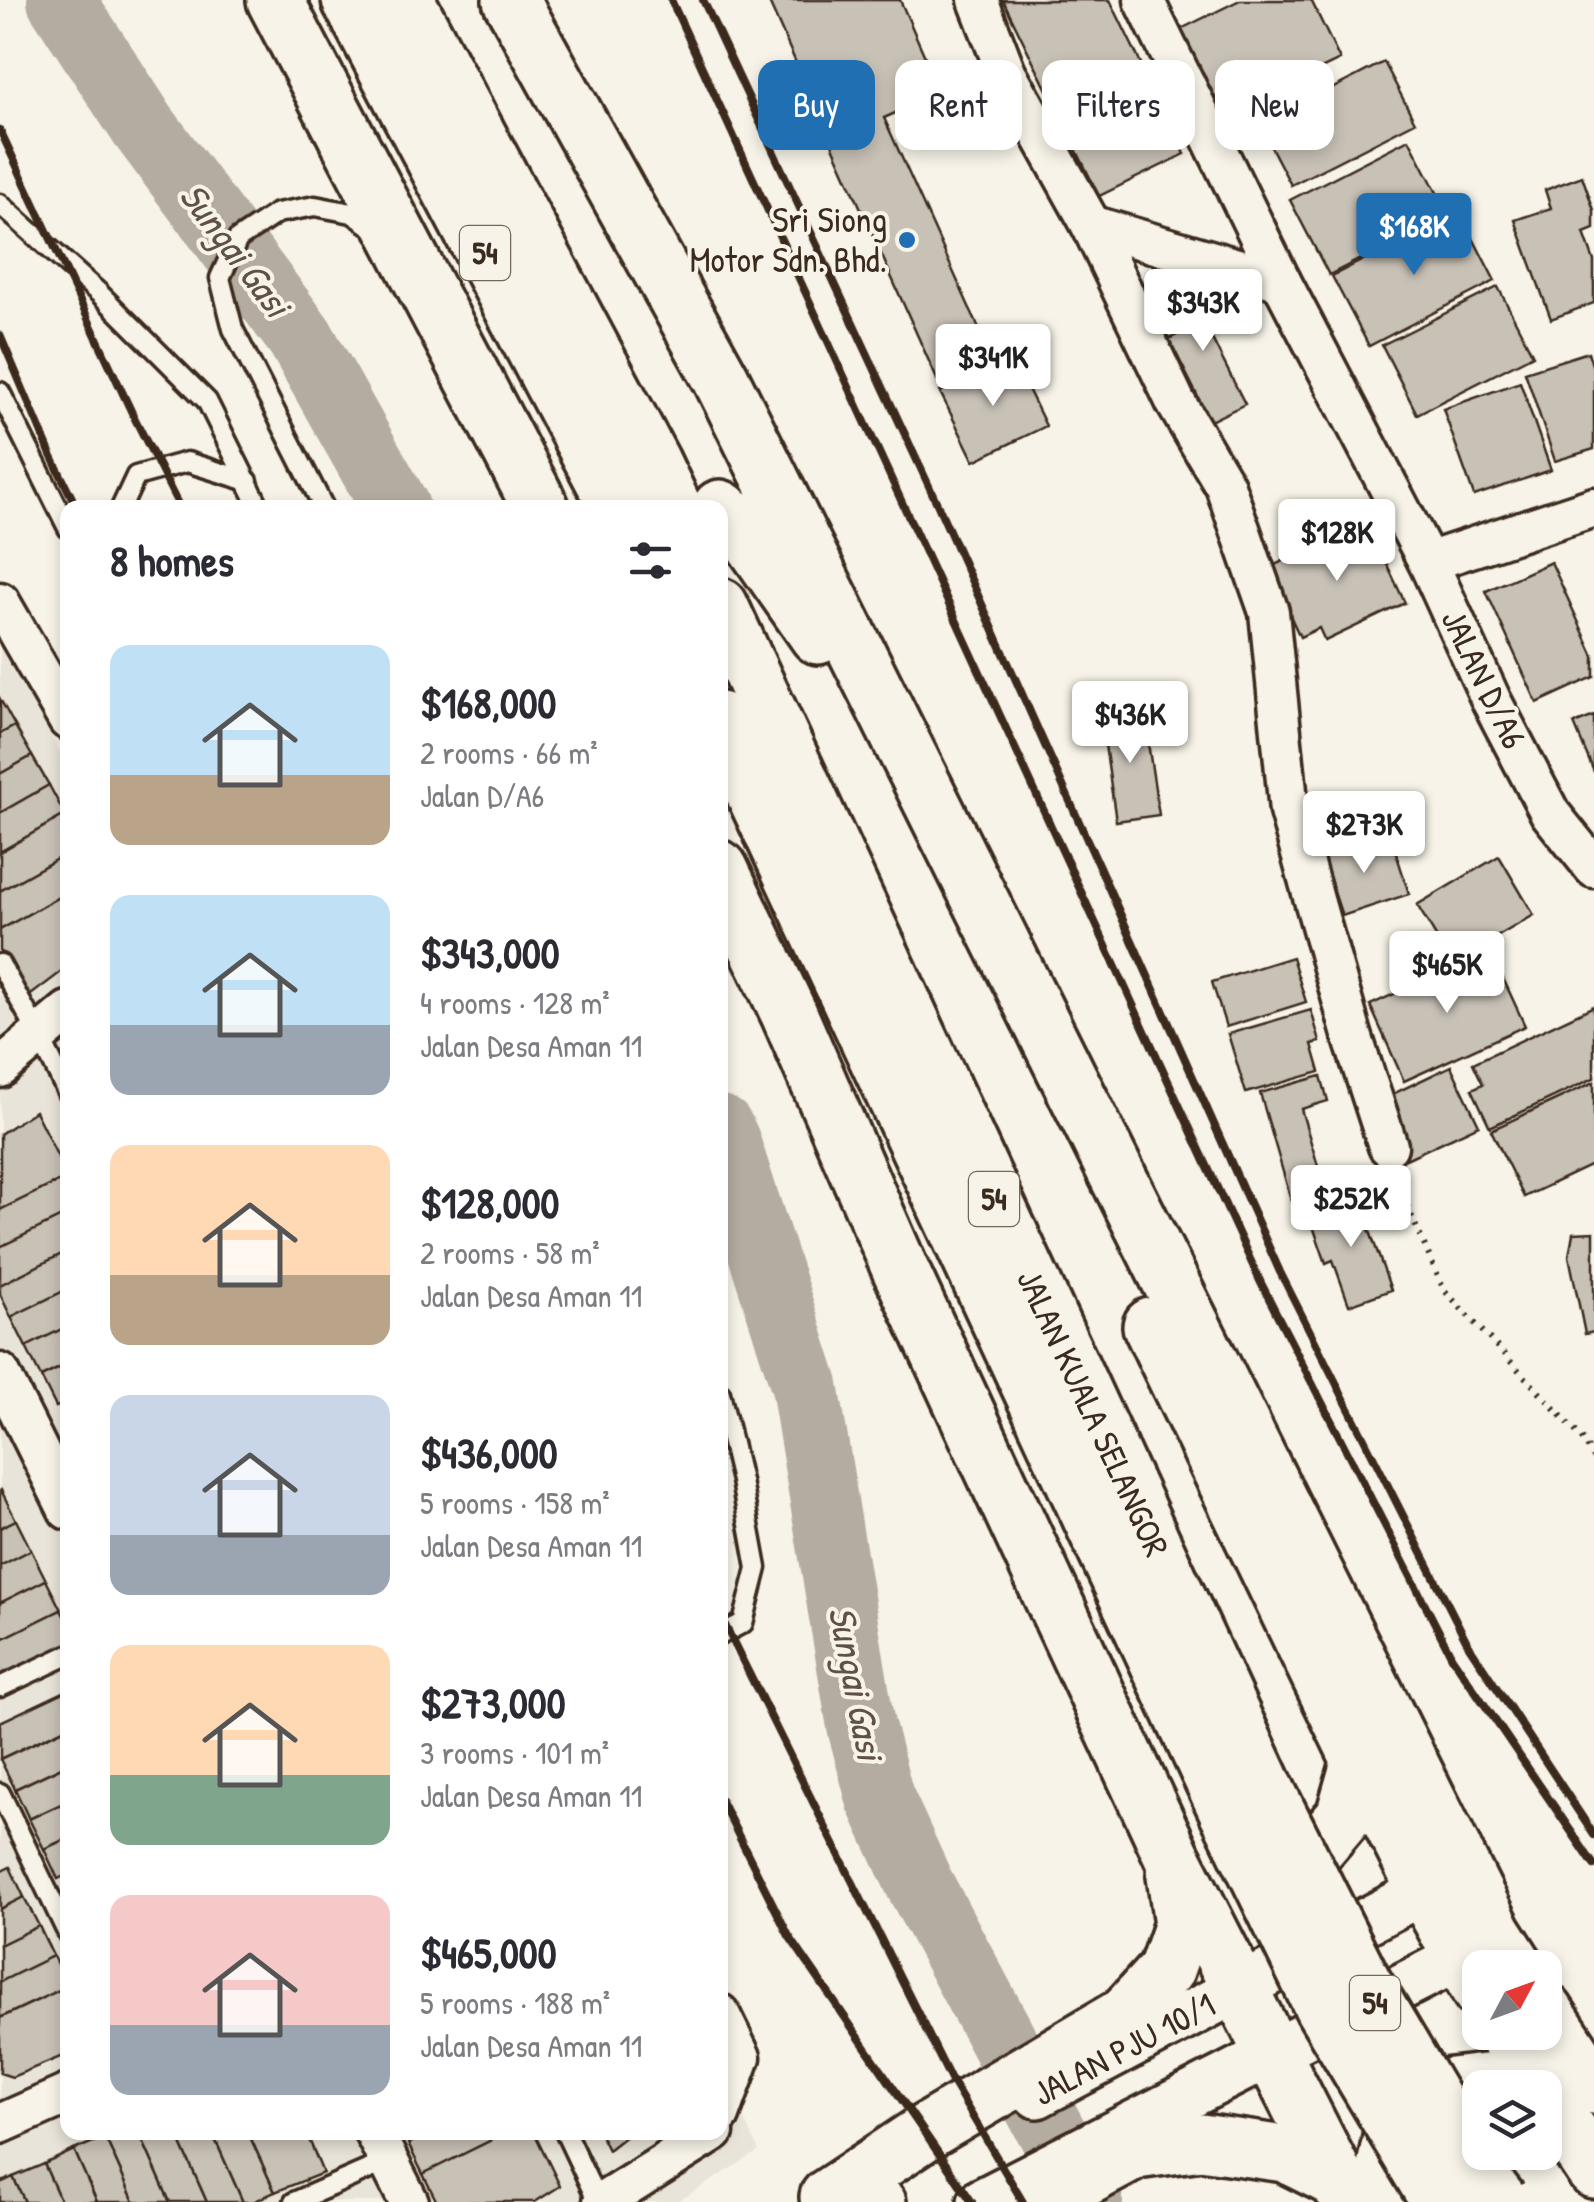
<!DOCTYPE html>
<html lang="en">
<head>
<meta charset="utf-8">
<style>
  body { margin:0; font-family:"Patrick Hand",sans-serif; background:#f7f7f7; color:#2b2b33; height:100vh; display:flex; flex-direction:column; font-size:38px; white-space:nowrap }
  * { box-sizing:border-box; margin:0 }
  p { font-size:32px; color:#7c7c81 }
  .icon { flex:none; width:55px; height:55px; fill:none; stroke:currentColor; stroke-width:2; stroke-linecap:round; stroke-linejoin:round }
  .map { position:relative; flex:1; overflow:hidden }
  .panel { position:absolute; left:60px; top:500px; width:668px; height:1640px; display:flex; flex-direction:column; background:#fff; border-radius:20px; box-shadow:0 5px 15px #0003 }
  .panel>* { flex:none }
  .top-card { position:absolute; left:758px; top:60px; width:685px; height:90px; display:flex; gap:20px }
  .needle { width:65px; rotate:49deg }
  .controls { position:absolute; left:1462px; top:1950px; display:grid; gap:20px }
  .controls a { display:grid; place-items:center; width:100px; height:100px; border-radius:20px; background:#fff; box-shadow:0 5px 15px #0003; font-size:50px }
  .price { position:absolute; translate:-50% -85px; padding:0 22px; border-radius:10px; background:#fff; color:#222; font-size:32px; line-height:65px; filter:drop-shadow(0 2px 5px #0008) }
  .price::after { content:''; position:absolute; left:50%; top:60px; width:30px; height:22px; margin-left:-15px; background:inherit; clip-path:polygon(0 0,100% 0,50% 100%) }
  .price.active { background:#1f6fb2; color:#fff }
  ul { padding:0; list-style:none }
  li { display:flex; align-items:center; gap:30px; height:250px; padding:0 50px }
  li span { display:grid; place-items:center; flex:none; width:280px; height:200px; border-radius:20px; color:#555 }
  li>.icon { margin-inline-start:auto }
  span .icon { width:120px; height:120px; fill:#fffc; stroke-width:1 }
  li b { font-size:42px }
  h2 { display:flex; justify-content:space-between; align-items:center; height:120px; padding:0 50px; font-size:42px }
  .pill { padding:0 35px; border-radius:20px; background:#fff; box-shadow:0 5px 15px #0003; font-size:35px; line-height:90px }
  .pill.active { background:#1f6fb2; color:#fff }
  .map>svg:first-child { display:block }
</style>
</head>
<body>
<div class="map">
<svg width="1594" height="2202" viewBox="0 0 1594 2202">
  <rect width="100%" height="100%" fill="#f7f3e8"/>
  <filter id="ink" filterUnits="userSpaceOnUse"><feTurbulence type="fractalNoise" baseFrequency=".01" numOctaves="2"/><feDisplacementMap in="SourceGraphic" scale="20" xChannelSelector="R" yChannelSelector="G"/><feConvolveMatrix kernelMatrix="1 2 1 2 8 2 1 2 1" color-interpolation-filters="sRGB"/></filter>
  <g filter="url(#ink)">
    <path fill="#e9e4d9" d="M0,647L68,766V2132H720V2071L759,2151L677,2202H0Z"/>
    <g fill="none" stroke-linecap="round" stroke-linejoin="round">
      <g stroke="#b4aca0" stroke-width="68">
        <path d="M61,0L143,126L300,337L396,508"/>
        <path d="M720,1129L726,1141L805,1386L861,1726L880,1798L919,1883L1089,2202"/>
      </g>
    </g>
    <g fill="#c8c1b6" stroke="#3b2a1e" stroke-width="2.5">
      <path d="M768,0H900L941,93L884,118L994,362L940,386Z"/>
      <path d="M1003,0H1110L1185,154L1099,196Z"/>
      <path d="M1240,0H1311L1340,60L1215,120L1173,33Z"/>
      <path d="M1384,62L1415,122L1291,185L1260,126Z"/>
      <path d="M1409,139L1448,214L1329,275L1290,200Z"/>
      <path d="M1582,176L1594,210V229L1584,233L1594,261V303L1551,319L1515,220L1551,208L1545,190Z"/>
      <path d="M1459,211L1495,281L1369,346L1332,276Z"/>
      <path d="M1201,285L1216,315L1203,321L1245,404L1210,421L1169,339L1181,333L1166,302Z"/>
      <path d="M1498,287L1533,355L1417,414L1382,345Z"/>
      <path d="M1588,352L1594,371V449L1555,461L1525,372Z"/>
      <path d="M1013,358L1046,426L974,461L940,392Z"/>
      <path d="M1520,382L1551,470L1474,496L1443,409Z"/>
      <path d="M1367,522L1405,603L1325,641L1319,628L1300,637L1268,568Z"/>
      <path d="M1551,562L1594,656V677L1537,703L1486,591Z"/>
      <path d="M0,699L15,726L0,734Z"/>
      <path d="M1143,710L1159,815L1116,821L1101,717Z"/>
      <path d="M1594,716V772L1574,724Z"/>
      <path d="M15,726L32,756L0,774V734Z"/>
      <path d="M32,756L49,785L0,813V774Z"/>
      <path d="M49,785L65,815L0,852V813Z"/>
      <path d="M65,815L68,819V853L0,891V852Z"/>
      <path d="M1358,838L1363,853L1393,843L1409,894L1342,916L1320,850Z"/>
      <path d="M68,853V892L0,930V891Z"/>
      <path d="M1499,856L1534,915L1452,963L1417,905Z"/>
      <path d="M68,892V967L27,998L0,951V930Z"/>
      <path d="M1490,950L1525,1026L1404,1081L1370,1005Z"/>
      <path d="M1292,957L1306,1002L1226,1027L1212,982Z"/>
      <path d="M1594,1006V1078L1490,1127L1472,1089L1483,1084L1473,1063Z"/>
      <path d="M1311,1010L1320,1042L1312,1044L1320,1072L1246,1093L1228,1034Z"/>
      <path d="M1451,1066L1479,1125L1406,1159L1378,1101Z"/>
      <path d="M1321,1076L1328,1101L1301,1109L1329,1203L1295,1213L1260,1093Z"/>
      <path d="M1594,1082V1164L1524,1197L1491,1130Z"/>
      <path d="M35,1111L68,1177L0,1210V1134Z"/>
      <path d="M68,1177V1214L0,1247V1210Z"/>
      <path d="M1358,1198L1391,1290L1349,1305L1333,1260L1326,1263L1309,1215Z"/>
      <path d="M68,1214V1251L0,1285V1247Z"/>
      <path d="M1594,1232V1332L1585,1334L1569,1256L1573,1233Z"/>
      <path d="M68,1251V1289L11,1317L0,1294V1285Z"/>
      <path d="M68,1289V1326L26,1347L11,1317Z"/>
      <path d="M68,1326V1364L41,1377L26,1347Z"/>
      <path d="M68,1364V1401L56,1407L41,1377Z"/>
      <path d="M1,1490L16,1520L0,1528V1491Z"/>
      <path d="M16,1520L31,1550L0,1566V1528Z"/>
      <path d="M31,1550L46,1580L0,1603V1566Z"/>
      <path d="M46,1580L61,1610L0,1640V1603Z"/>
      <path d="M61,1610L68,1623V1645L0,1678V1640Z"/>
      <path d="M68,1690V1727L0,1759V1722Z"/>
      <path d="M68,1727V1764L15,1789L0,1759Z"/>
      <path d="M68,1764V1801L29,1819L15,1789Z"/>
      <path d="M68,1801V1838L44,1849L29,1819Z"/>
      <path d="M68,1838V1874L58,1879L44,1849Z"/>
      <path d="M10,1867L24,1897L0,1909V1872Z"/>
      <path d="M24,1897L39,1926L0,1945V1909Z"/>
      <path d="M39,1926L53,1956L0,1982V1945Z"/>
      <path d="M53,1956L68,1986L0,2018V1982Z"/>
      <path d="M68,1986V2054L12,2077L0,2073V2018Z"/>
      <path d="M114,2132H139L170,2202H134L105,2137Z"/>
      <path d="M139,2132H176L207,2202H170Z"/>
      <path d="M176,2132H212L243,2202H207Z"/>
      <path d="M212,2132H248L275,2192L253,2202H243Z"/>
      <path d="M248,2132H306L323,2173L275,2192Z"/>
      <path d="M431,2132H508L423,2174L408,2144Z"/>
      <path d="M508,2132H534L560,2186L535,2202H437L423,2174Z"/>
      <path d="M599,2132H631L608,2150Z"/>
      <path d="M105,2137L134,2202H97L74,2150Z"/>
      <path d="M74,2150L97,2202H61L44,2164Z"/>
      <path d="M44,2164L61,2202H25L13,2177Z"/>
      <path d="M13,2177L25,2202H0V2183Z"/>
    </g>
    <g fill="none" stroke-linecap="round" stroke-linejoin="round">
      <g stroke="#3b2a1e" stroke-width="25">
        <g id="service">
          <path d="M0,204L99,293L207,401L260,508"/>
          <path d="M0,392L68,528"/>
          <path d="M121,508L136,476L187,462L248,481"/>
          <path d="M324,508L233,329L220,278L238,239L277,213L315,206L352,213L374,228"/>
          <path d="M0,964L39,1035L68,1094"/>
          <path d="M720,1393L741,1481L757,1568L743,1623L720,1635"/>
          <path d="M0,1687L68,1655"/>
          <path d="M0,1793L68,1934"/>
          <path d="M565,2132L598,2202"/>
          <path d="M294,2202L388,2161"/>
        </g>
      </g>
      <g stroke="#3b2a1e" stroke-width="45">
        <g id="minor">
          <path d="M978,0L1006,72L1091,225L1176,403L1225,486L1269,612L1289,811L1352,1035L1388,1146"/>
          <path d="M1144,0L1281,281L1428,562L1491,700L1550,813L1594,868"/>
          <path d="M1091,225L1281,281"/>
          <path d="M1428,562L1594,507"/>
          <path d="M0,602L68,720"/>
          <path d="M0,1068L68,1011"/>
          <path d="M0,1373L68,1510"/>
          <path d="M720,2014L741,2057L720,2115"/>
          <path d="M0,2124L68,2094"/>
          <path d="M374,2132L409,2202"/>
          <path d="M603,2202L714,2132"/>
        </g>
      </g>
      <g stroke="#3b2a1e" stroke-width="52">
        <g id="tertiary">
          <path d="M1037,2095L1425,1890"/>
          <path d="M828,2197H868L883,2202"/>
          <path d="M981,2202L1460,1957"/>
        </g>
      </g>
      <g stroke="#3b2a1e" stroke-width="62">
        <g id="trunk">
          <path d="M275,0L541,508"/>
          <path d="M350,0L618,508"/>
          <path d="M406,0L652,462L674,508"/>
          <path d="M511,0L721,379L1494,1932L1517,1968"/>
          <path d="M720,508L737,520L818,636"/>
          <path d="M720,606L1268,1793"/>
          <path d="M720,720L1228,1813"/>
          <path d="M720,869L789,1014L900,1269L1173,1858L1337,2180L1350,2202"/>
          <path d="M1151,1326L1360,1760L1425,1890L1480,1991"/>
          <path d="M1261,1867L1279,1869L1310,1856L1344,1816L1360,1760"/>
          <path d="M1545,2011L1594,2086"/>
          <path d="M1504,2032L1539,2088"/>
          <path d="M1545,2097L1594,2170"/>
          <path d="M828,2197L924,2133L1125,2015L1166,1970L1182,1924L1175,1875"/>
          <path d="M1041,2202L1136,2151L1201,2142L1285,2154L1337,2180"/>
          <path d="M1378,2202L1391,2137L1410,2106L1436,2088L1484,2082L1499,2088"/>
        </g>
      </g>
      <path stroke="#3b2a1e" stroke-width="6" stroke-dasharray="2.5 8" stroke-linecap="butt" d="M1397,1176L1408,1208L1444,1290L1581,1437L1594,1458"/>
      <use href="#service" stroke="#f7f3e8" stroke-width="18"/>
      <use href="#minor" stroke="#f7f3e8" stroke-width="38"/>
      <use href="#tertiary" stroke="#f7f3e8" stroke-width="45"/>
      <use href="#trunk" stroke="#f7f3e8" stroke-width="55"/>
      <g stroke="#3b2a1e" stroke-width="8">
        <path d="M671,0L1261,1283L1452,1657L1594,1865"/>
        <path d="M703,0L935,499L1280,1272L1469,1646L1594,1835"/>
        <path d="M0,130L132,413L180,508"/>
        <path d="M0,335L51,455L77,508"/>
        <path d="M720,1615L951,2080L1023,2202"/>
        <path d="M720,1799L789,1936L972,2202"/>
      </g>
      <g stroke="#3b2a1e" stroke-width="62" stroke-linecap="butt">
        <g id="trunk-bridge">
          <path d="M1268,1793L1364,1984L1473,2168L1500,2202"/>
          <path d="M1228,1813L1323,2008L1439,2202"/>
        </g>
      </g>
      <use href="#trunk-bridge" stroke="#f7f3e8" stroke-width="55"/>
    </g>
  </g>
  <circle fill="#1f6fb2" stroke="#f7f3e8" stroke-width="4" cx="907" cy="240" r="10"/>
  <g text-anchor="middle" stroke-width="8" stroke-linejoin="round" paint-order="stroke">
    <g fill="#f7f3e8" stroke="#73665b" stroke-width="2.5">
      <rect x="460" y="226" width="50" height="54" rx="8"/>
      <rect x="969" y="1172" width="50" height="54" rx="8"/>
      <rect x="1350" y="1976" width="50" height="54" rx="8"/>
    </g>
    <g font-size="32" font-weight="bold" fill="#3b2a1e">
      <text x="485" y="264">54</text>
      <text x="994" y="1210">54</text>
      <text x="1375" y="2014">54</text>
    </g>
    <g font-size="35" fill="#3b2a1e" stroke="#f7f3e8" text-anchor="end">
      <text x="887" y="232">Sri Siong<tspan x="887" dy="40">Motor Sdn. Bhd.</tspan></text>
    </g>
    <g font-size="35" fill="#3b2a1e" stroke="#f7f3e8">
      <text transform="translate(1484 679) rotate(64)" y="12">JALAN D/A6</text>
      <text transform="translate(1093 1413) rotate(65)" y="12">JALAN KUALA SELANGOR</text>
      <text transform="translate(1124 2049) rotate(-28)" y="12">JALAN PJU 10/1</text>
    </g>
    <g font-size="38" font-style="italic" fill="#5f5145" stroke="#f7f3e8">
      <text transform="translate(235 250) rotate(53)" y="13">Sungai Gasi</text>
      <text transform="translate(856 1683) rotate(79)" y="13">Sungai Gasi</text>
    </g>
  </g>
</svg>
<div class="controls">
<a><svg class="needle" viewBox="-14 -14 28 28"><path d="M0-13l5 13h-10z" fill="#e53935"/><path d="M0 13l5-13h-10z" fill="#7c7c81"/></svg></a>
<a><svg class="icon" aria-label="layers" viewBox="0 0 24 24"><path d="M12 4l9 5-9 5-9-5zM3 14l9 5 9-5"/></svg></a>
</div>
<b class="price active" style="left:1414px;top:278px">$168K</b>
<b class="price" style="left:1203px;top:354px">$343K</b>
<b class="price" style="left:993px;top:409px">$341K</b>
<b class="price" style="left:1337px;top:584px">$128K</b>
<b class="price" style="left:1130px;top:766px">$436K</b>
<b class="price" style="left:1364px;top:876px">$273K</b>
<b class="price" style="left:1447px;top:1016px">$465K</b>
<b class="price" style="left:1351px;top:1250px">$252K</b>
<div class="top-card">
<a class="pill active">Buy</a>
<a class="pill">Rent</a>
<a class="pill">Filters</a>
<a class="pill">New</a>
</div>
<section class="panel">
<h2>8 homes<svg class="icon" aria-label="filters" viewBox="0 0 24 24"><path d="M4 7h16M4 17h16"/><circle cx="9" cy="7" r="2"/><circle cx="15" cy="17" r="2"/></svg></h2>
<ul>
<li><span style="background:linear-gradient(#bfe0f5 65%,#b9a48a 0)"><svg class="icon" aria-label="home" viewBox="0 0 24 24"><path d="M3 11l9-7 9 7M6 9v11h12V9"/></svg></span><div><b>$168,000</b><p>2 rooms · 66 m²</p><p>Jalan D/A6</p></div></li>
<li><span style="background:linear-gradient(#bfe0f5 65%,#9aa5b1 0)"><svg class="icon" aria-label="home" viewBox="0 0 24 24"><path d="M3 11l9-7 9 7M6 9v11h12V9"/></svg></span><div><b>$343,000</b><p>4 rooms · 128 m²</p><p>Jalan Desa Aman 11</p></div></li>
<li><span style="background:linear-gradient(#ffd9b3 65%,#b9a48a 0)"><svg class="icon" aria-label="home" viewBox="0 0 24 24"><path d="M3 11l9-7 9 7M6 9v11h12V9"/></svg></span><div><b>$128,000</b><p>2 rooms · 58 m²</p><p>Jalan Desa Aman 11</p></div></li>
<li><span style="background:linear-gradient(#c9d6e8 70%,#9aa5b1 0)"><svg class="icon" aria-label="home" viewBox="0 0 24 24"><path d="M3 11l9-7 9 7M6 9v11h12V9"/></svg></span><div><b>$436,000</b><p>5 rooms · 158 m²</p><p>Jalan Desa Aman 11</p></div></li>
<li><span style="background:linear-gradient(#ffd9b3 65%,#7fa58c 0)"><svg class="icon" aria-label="home" viewBox="0 0 24 24"><path d="M3 11l9-7 9 7M6 9v11h12V9"/></svg></span><div><b>$273,000</b><p>3 rooms · 101 m²</p><p>Jalan Desa Aman 11</p></div></li>
<li><span style="background:linear-gradient(#f6c9c9 65%,#9aa5b1 0)"><svg class="icon" aria-label="home" viewBox="0 0 24 24"><path d="M3 11l9-7 9 7M6 9v11h12V9"/></svg></span><div><b>$465,000</b><p>5 rooms · 188 m²</p><p>Jalan Desa Aman 11</p></div></li>
</ul>
</section>
</div>
</body>
</html>
